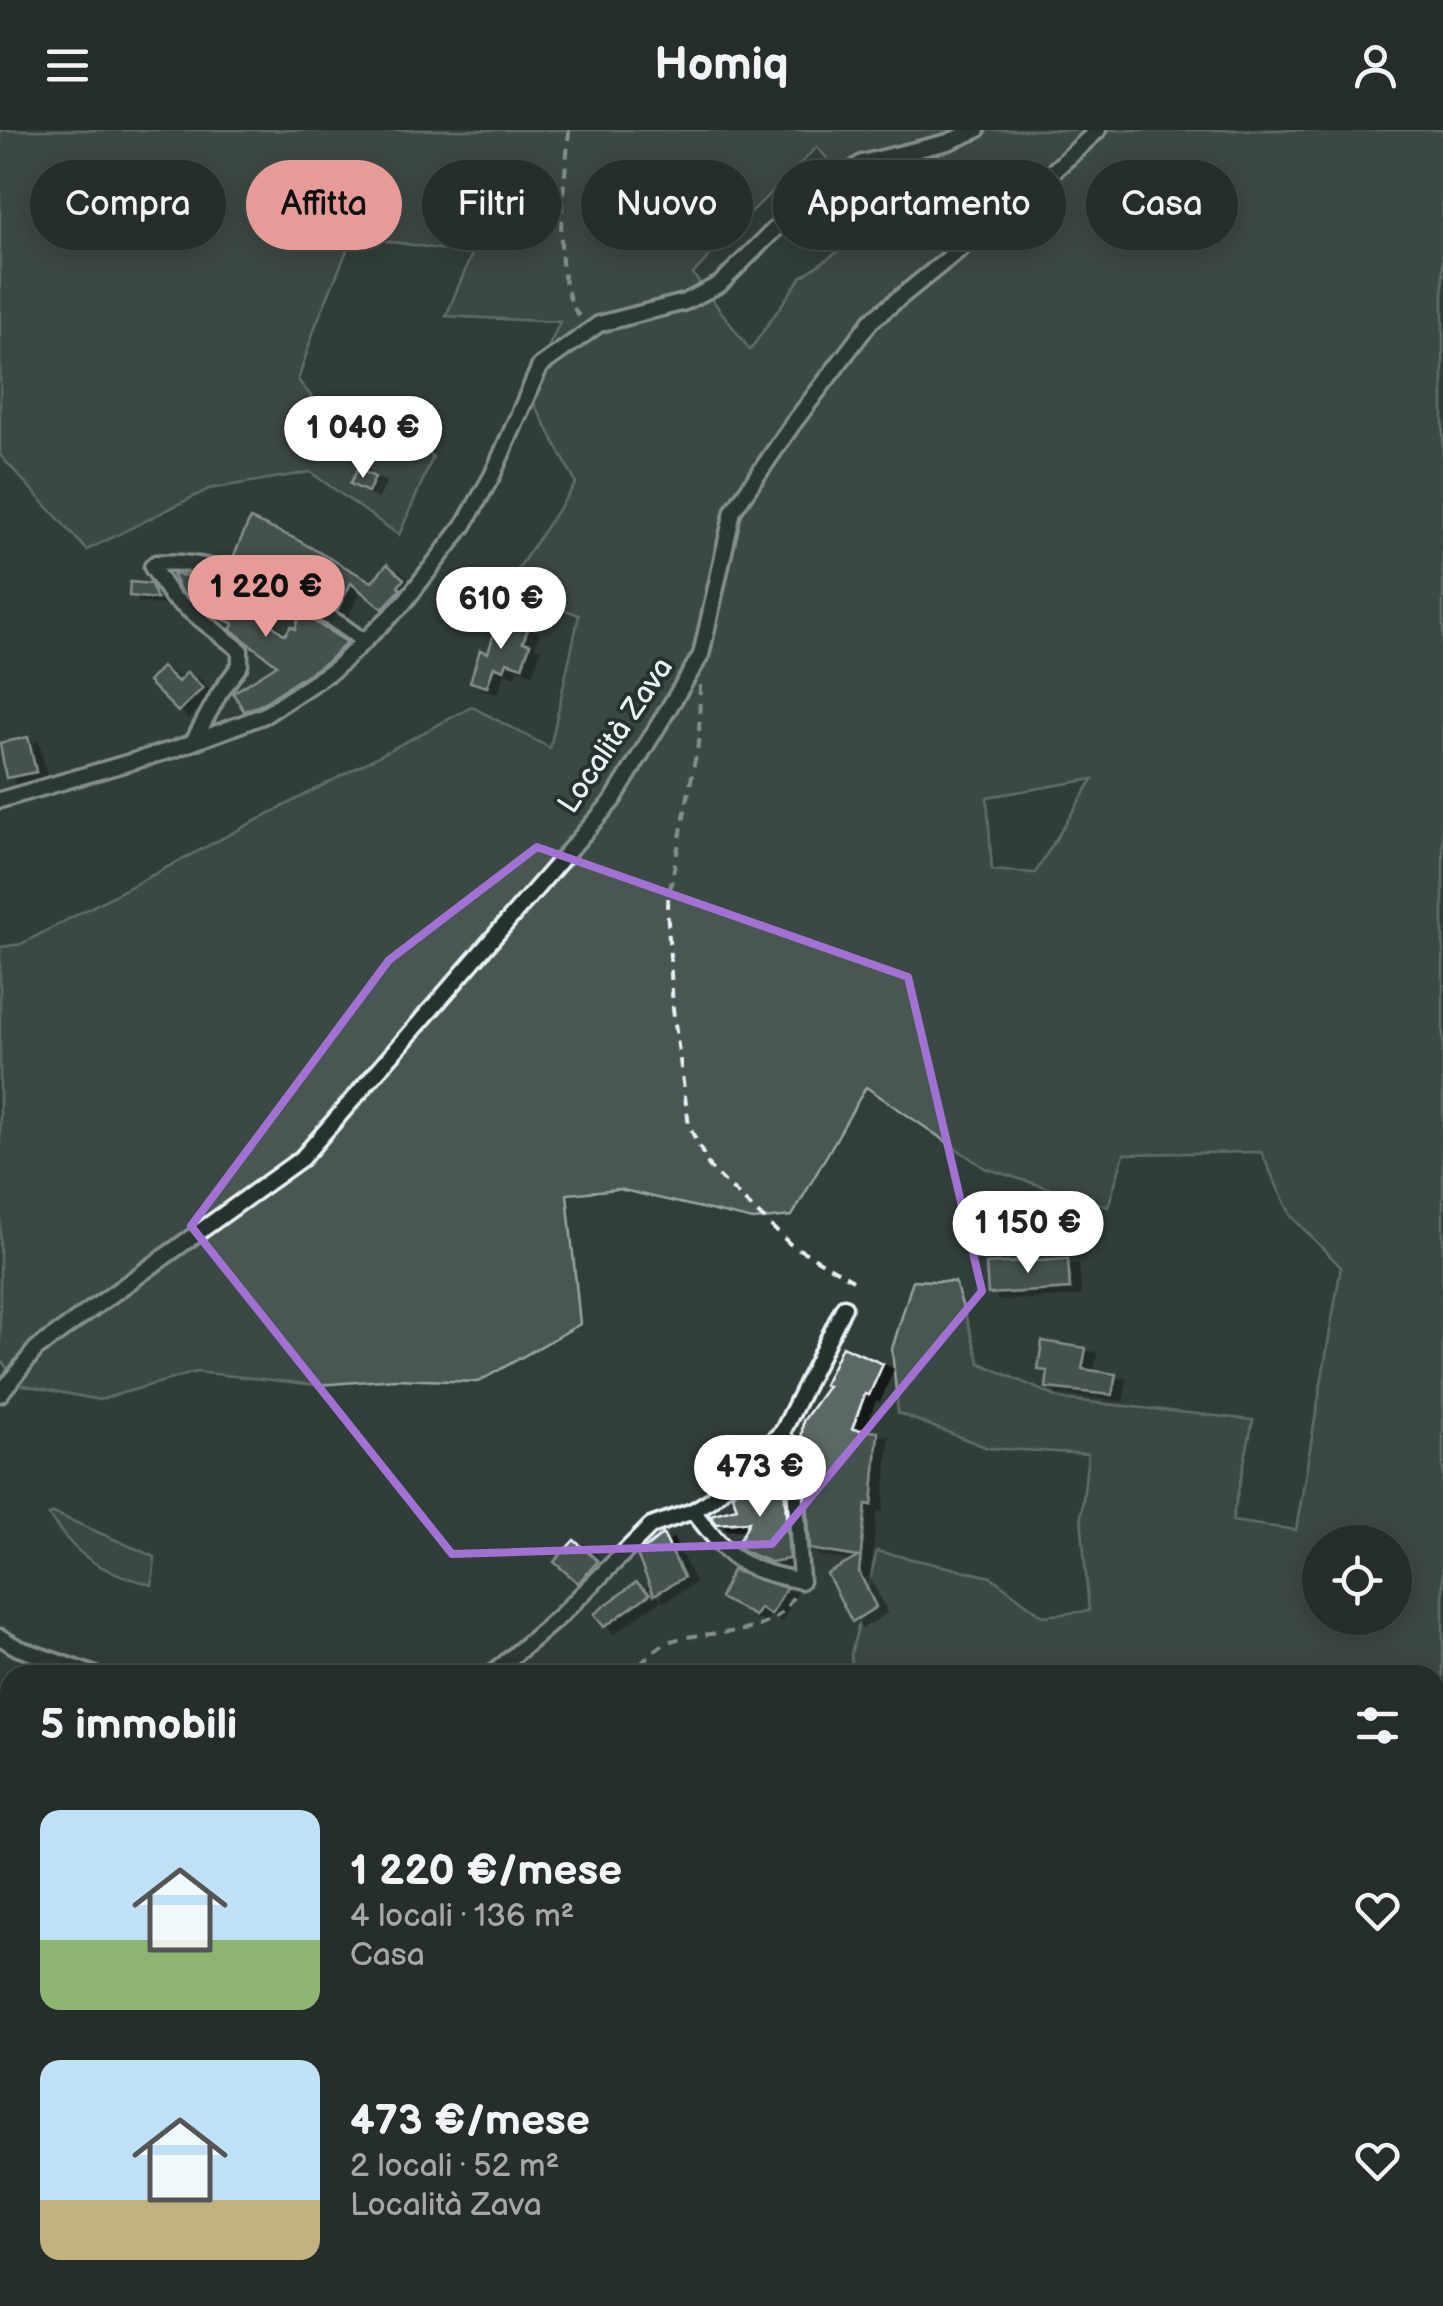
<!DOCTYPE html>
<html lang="it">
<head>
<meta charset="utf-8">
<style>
  body { margin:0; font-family:"Balsamiq Sans",sans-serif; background:#323a37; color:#f1f3f6; height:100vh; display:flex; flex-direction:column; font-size:38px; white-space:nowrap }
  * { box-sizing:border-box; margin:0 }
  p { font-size:32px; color:#a4a8a9 }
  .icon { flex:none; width:55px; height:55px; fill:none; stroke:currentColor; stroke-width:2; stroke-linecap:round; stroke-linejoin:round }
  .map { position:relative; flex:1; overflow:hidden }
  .side { position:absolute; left:0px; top:1535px; width:1445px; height:642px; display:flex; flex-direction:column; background:#262e2b; border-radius:30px 30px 0 0; box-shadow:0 5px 25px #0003,0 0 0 2px #424a47 }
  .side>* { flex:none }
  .banner { position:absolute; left:30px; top:30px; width:1385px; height:90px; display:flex; gap:20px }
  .tools { position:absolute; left:1302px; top:1395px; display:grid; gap:20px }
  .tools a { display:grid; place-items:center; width:110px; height:110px; border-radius:50%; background:#262e2b; box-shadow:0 5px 25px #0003,0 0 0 2px #424a47; font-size:50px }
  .price { position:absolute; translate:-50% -85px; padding:0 22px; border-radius:35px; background:#fff; color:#222; font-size:32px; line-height:65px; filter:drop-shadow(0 2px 5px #0008) }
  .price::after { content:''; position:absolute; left:50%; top:60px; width:30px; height:22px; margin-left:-15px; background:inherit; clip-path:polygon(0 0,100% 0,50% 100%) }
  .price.on { background:#e69b98; color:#111 }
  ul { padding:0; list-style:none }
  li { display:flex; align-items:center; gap:30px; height:250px; padding:0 40px }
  li span { display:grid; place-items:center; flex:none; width:280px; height:200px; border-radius:20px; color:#555 }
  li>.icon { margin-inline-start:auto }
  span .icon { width:120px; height:120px; fill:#fffc; stroke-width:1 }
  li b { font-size:42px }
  h2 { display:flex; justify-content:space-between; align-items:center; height:120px; padding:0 40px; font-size:42px }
  .chip { padding:0 35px; border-radius:45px; background:#262e2b; box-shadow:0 5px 25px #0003,0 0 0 2px #424a47; font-size:35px; line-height:90px }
  .chip.on { background:#e69b98; color:#111 }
  header { display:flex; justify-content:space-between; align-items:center; height:130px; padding:0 40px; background:#262e2b; font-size:45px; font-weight:800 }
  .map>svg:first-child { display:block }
</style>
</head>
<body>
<header><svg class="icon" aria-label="menu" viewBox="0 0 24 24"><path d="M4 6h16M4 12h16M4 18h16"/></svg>Homiq<svg class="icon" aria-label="person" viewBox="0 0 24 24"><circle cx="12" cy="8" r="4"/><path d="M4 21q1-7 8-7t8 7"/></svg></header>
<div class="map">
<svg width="1443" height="2176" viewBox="0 0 1443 2176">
  <defs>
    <filter id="shadow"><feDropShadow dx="10" dy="5.5" stdDeviation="0" flood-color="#0009"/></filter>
  </defs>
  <rect width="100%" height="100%" fill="#323e39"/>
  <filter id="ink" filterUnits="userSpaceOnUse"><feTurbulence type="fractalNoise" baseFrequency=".01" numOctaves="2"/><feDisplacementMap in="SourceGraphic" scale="20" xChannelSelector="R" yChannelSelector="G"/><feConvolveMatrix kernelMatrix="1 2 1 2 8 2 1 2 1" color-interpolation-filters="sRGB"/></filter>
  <g filter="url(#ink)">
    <g fill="#495651" stroke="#98a4a4" stroke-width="2.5" fill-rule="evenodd">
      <path d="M0,0H1443V2038L1435,2041V1545H852L851,1524L877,1421L991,1447L1043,1486L1089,1481L1081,1387L1088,1324L988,1318L898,1283L892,1219L913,1150L955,1152L980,1233L1061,1269L1253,1290L1232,1391L1296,1400L1341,1137L1291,1086L1261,1022L1124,1024L1108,1077L985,1038L866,957L792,1086L753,1090L619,1059L567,1064L580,1194L478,1252L395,1249L318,1255L196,1242L99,1270L19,1254L0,1229V817L21,814L472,577L550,618L579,485L505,458L576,353L528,262L560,192L446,186L472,124L353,106L315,197L298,250L332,292L371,271L433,327L399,405L310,342L209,359L87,420L0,325ZM817,17L883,91L801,147L750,220L693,144L736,97ZM1093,649L1035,743L992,740L987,667ZM1320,1412H1395V1488H1320Z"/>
      <path d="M54,1383L155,1427L152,1455C102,1441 82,1432 52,1390L49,1385Z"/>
      <path d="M10,2107V2168H956L950,2176H0V2110Z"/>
    </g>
    <g fill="#5c6865" stroke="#e8f1f8" stroke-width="2.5" filter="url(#shadow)">
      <path d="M837,64L855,85L834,104L828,97L816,107L802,90Z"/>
      <path d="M358,339L375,347L368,362L350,354Z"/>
      <path d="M250,389L294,408L372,452L387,434L404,449L398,457L401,459L382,479L351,453L337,480L298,458L231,432Z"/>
      <path d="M172,444L212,449L285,505L291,496L295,499L300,483L347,512L329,530L260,575L244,581L233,563L277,535L230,499L234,494L207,481L180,460Z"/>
      <path d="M130,452L151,454L157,469L129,466Z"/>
      <path d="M498,490L528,498L523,512L530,514L522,537L507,532L504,540L494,536L487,557L470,552L480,520L488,523Z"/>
      <path d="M162,537L178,552L187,542L203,558L178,582L148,552Z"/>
      <path d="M28,607L36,642L6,648L0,613Z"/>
      <path d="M1068,1129L1070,1159L988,1164L986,1134Z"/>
      <path d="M1042,1211L1086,1218L1082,1239L1116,1244L1112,1265L1046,1258L1048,1241L1038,1240Z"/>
      <path d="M842,1216L883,1234L869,1265L865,1264L852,1299L878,1302L872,1375L866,1374L859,1442L876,1477L852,1492L827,1444L858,1427L810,1419L806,1352L800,1325L803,1291L828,1256L824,1255Z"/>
      <path d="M761,1341L767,1359L784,1355L789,1429L770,1432L744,1421L737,1415L749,1392L717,1394L710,1385L737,1378L732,1364Z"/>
      <path d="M663,1404L684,1447L654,1465L637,1425Z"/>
      <path d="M574,1410L598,1431L578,1453L554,1432Z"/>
      <path d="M732,1440L786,1458L771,1485L760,1478L755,1486L720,1468Z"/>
      <path d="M636,1452L650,1464L604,1497L594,1484Z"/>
    </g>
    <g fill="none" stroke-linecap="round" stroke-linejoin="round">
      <g stroke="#e8f1f8" stroke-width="15">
        <path id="service" d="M1248,2168L1254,2176"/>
      </g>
      <g stroke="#e8f1f8" stroke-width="21">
        <g id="minor">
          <path d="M193,612L219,564L240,535V520L172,467L152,437L156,433C222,427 313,471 364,512"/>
          <path d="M0,670L175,619L265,585L336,538L403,474L464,395L492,346L540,236L599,194L685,172L720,154L783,91L862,33L948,12L977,0"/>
          <path d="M0,1264L36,1219L302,1028L613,670L701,525L733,381L792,295L871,191L1033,60L1098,0"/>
          <path d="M693,1381C733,1432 737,1437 801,1451L795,1353L783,1301L844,1177"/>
          <path d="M0,1507L18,1518L95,1545"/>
          <path d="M491,1545L560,1486L651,1396L693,1381L711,1370L783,1301"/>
          <path d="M1435,2068L1443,2065"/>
          <path d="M955,2176L960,2168"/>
        </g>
      </g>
      <g stroke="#e8f1f8" stroke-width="4" stroke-dasharray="10 8" stroke-linecap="butt">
        <path d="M569,0C566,52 547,145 581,189"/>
        <path d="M700,555L699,609L667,775L673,879L689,996L710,1038L790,1114L853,1150"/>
        <path d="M628,1545C641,1535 656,1516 671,1511C713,1497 773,1513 795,1463"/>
        <path d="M0,2137L10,2132"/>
      </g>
      <use href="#service" stroke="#26332d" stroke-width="8"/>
      <use href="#minor" stroke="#26332d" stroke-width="14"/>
    </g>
  </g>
  <path d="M0 0H1443V2176H0ZM537,717L908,847L982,1161L772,1414L452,1424L191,1096L389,830Z" fill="#323e39" fill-opacity=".55" fill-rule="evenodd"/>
  <path fill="none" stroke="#a171d3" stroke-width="8" stroke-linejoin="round" d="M537,717L908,847L982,1161L772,1414L452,1424L191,1096L389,830Z"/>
  <g text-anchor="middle" stroke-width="8" stroke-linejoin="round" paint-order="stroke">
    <g font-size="30" fill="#e8f1f8" stroke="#26332d">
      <text transform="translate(615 605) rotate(-56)" y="10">Località Zava</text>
    </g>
  </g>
</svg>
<div class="tools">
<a><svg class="icon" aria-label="locate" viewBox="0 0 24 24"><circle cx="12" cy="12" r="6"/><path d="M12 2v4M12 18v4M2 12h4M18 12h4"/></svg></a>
</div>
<b class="price" style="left:363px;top:351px">1 040 €</b>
<b class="price on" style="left:266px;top:510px">1 220 €</b>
<b class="price" style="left:501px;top:522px">610 €</b>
<b class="price" style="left:1028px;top:1146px">1 150 €</b>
<b class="price" style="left:760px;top:1390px">473 €</b>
<div class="banner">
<a class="chip">Compra</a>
<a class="chip on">Affitta</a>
<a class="chip">Filtri</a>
<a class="chip">Nuovo</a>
<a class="chip">Appartamento</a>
<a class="chip">Casa</a>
</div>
<section class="side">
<h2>5 immobili<svg class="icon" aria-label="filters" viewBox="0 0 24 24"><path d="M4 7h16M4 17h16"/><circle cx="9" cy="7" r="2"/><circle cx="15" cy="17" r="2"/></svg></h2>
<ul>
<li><span style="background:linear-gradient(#bfe0f5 65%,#8fb573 0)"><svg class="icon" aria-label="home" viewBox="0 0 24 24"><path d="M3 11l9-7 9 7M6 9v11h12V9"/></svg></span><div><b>1 220 €/mese</b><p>4 locali · 136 m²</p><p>Casa</p></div><svg class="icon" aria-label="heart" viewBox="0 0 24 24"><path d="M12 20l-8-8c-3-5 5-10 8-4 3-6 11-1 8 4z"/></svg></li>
<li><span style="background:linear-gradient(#bfe0f5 70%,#c2b280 0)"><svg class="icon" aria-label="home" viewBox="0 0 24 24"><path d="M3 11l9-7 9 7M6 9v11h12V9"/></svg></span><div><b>473 €/mese</b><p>2 locali · 52 m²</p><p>Località Zava</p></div><svg class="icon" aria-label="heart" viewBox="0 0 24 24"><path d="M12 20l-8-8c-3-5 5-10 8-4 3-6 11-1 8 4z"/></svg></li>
</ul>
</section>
</div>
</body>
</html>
